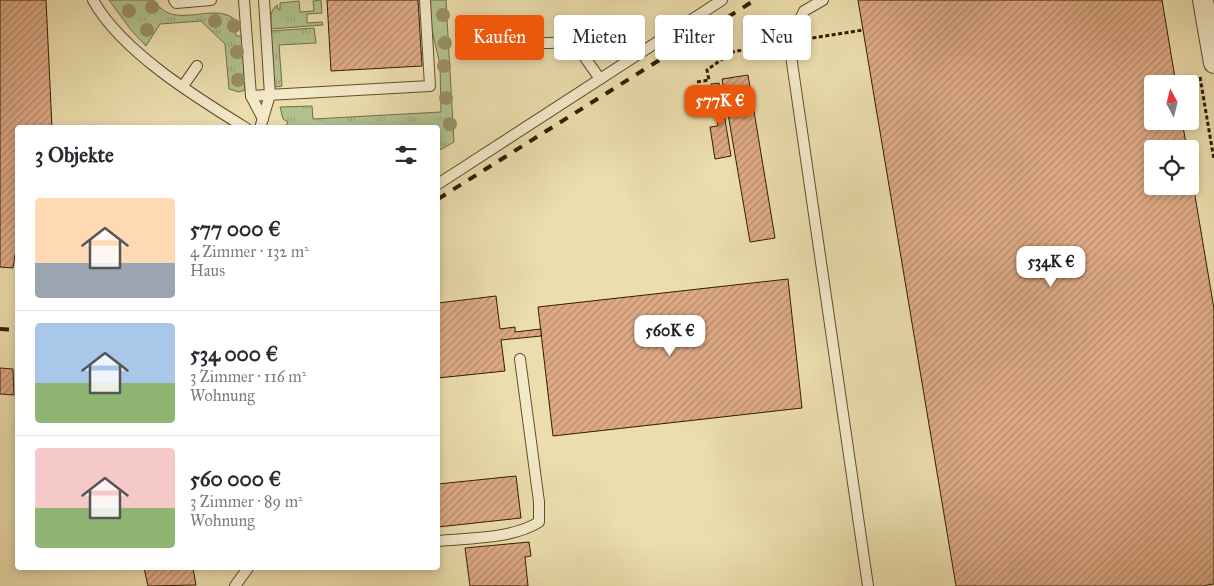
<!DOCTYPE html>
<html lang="de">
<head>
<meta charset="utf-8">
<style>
  body { margin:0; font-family:"IM FELL Great Primer",serif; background:#f7f7f7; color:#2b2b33; height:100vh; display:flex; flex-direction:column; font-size:19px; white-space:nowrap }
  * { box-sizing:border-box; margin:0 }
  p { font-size:16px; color:#7c7c81 }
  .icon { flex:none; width:28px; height:28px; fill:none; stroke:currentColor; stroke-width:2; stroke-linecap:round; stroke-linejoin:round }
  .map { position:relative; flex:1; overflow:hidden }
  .sheet { position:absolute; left:15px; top:125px; width:425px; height:445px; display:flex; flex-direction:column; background:#fff; border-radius:5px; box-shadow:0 2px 8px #0003 }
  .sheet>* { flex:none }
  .guide { position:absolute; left:455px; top:15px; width:475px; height:45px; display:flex; gap:10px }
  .needle { width:32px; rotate:353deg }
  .fabs { position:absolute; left:1144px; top:75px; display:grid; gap:10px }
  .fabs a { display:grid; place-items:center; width:55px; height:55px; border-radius:5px; background:#fff; box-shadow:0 2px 8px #0003; font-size:25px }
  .price { position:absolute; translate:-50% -42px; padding:0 11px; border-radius:10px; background:#fff; color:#222; font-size:16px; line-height:32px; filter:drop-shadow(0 1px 2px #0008) }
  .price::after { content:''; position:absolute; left:50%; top:30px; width:15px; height:11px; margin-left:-8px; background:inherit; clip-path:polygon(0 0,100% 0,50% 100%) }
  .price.current { background:#ea580c; color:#fff }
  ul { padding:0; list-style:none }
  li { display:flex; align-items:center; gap:15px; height:125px; padding:0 20px }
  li+li { border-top:1px solid #e1e1e2 }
  li span { display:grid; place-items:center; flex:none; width:140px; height:100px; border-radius:5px; color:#555 }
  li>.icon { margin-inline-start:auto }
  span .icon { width:60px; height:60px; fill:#fffc; stroke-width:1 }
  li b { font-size:21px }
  h2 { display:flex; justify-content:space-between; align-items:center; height:60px; padding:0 20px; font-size:21px }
  .tag { padding:0 18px; border-radius:5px; background:#fff; box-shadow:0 2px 8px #0003; font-size:18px; line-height:45px }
  .tag.current { background:#ea580c; color:#fff }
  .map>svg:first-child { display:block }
</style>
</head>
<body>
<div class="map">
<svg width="1214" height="586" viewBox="0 0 1214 586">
  <defs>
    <pattern id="grass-tufts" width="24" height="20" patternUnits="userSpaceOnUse" patternTransform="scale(1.25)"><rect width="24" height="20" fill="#b1c28e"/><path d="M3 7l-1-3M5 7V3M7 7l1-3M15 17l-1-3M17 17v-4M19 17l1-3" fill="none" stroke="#99a679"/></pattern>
    <pattern id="building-hatch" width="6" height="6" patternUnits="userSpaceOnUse" patternTransform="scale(1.25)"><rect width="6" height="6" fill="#deaa86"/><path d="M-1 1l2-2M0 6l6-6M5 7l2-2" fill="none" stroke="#b58a6b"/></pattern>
  </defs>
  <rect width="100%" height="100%" fill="#ebddac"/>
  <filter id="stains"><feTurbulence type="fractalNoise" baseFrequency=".004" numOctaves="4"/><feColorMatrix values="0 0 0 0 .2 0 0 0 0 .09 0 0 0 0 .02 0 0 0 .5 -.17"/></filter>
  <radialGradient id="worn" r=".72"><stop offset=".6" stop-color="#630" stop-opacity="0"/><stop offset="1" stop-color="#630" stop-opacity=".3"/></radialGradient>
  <g fill="url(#grass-tufts)" stroke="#726f47">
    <path d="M109,0H153C157,5 162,10 168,13C192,22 223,1 240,25L235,27L236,36H242L245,90L239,92L229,89L225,44L201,21L160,24L146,46L131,30Z"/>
    <path d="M321,0L322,13L307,14V23L322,22L323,25L271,29C271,19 269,11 277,5L278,9L280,10V3L299,1L300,12L314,11L313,1Z"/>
    <path d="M429,0H446L454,142L438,151V128L285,127L288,122L283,119L280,107L312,106L313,119L441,112L440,65L431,26Z"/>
    <path d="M314,28L316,43L279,45L282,86L276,87L274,84L271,31Z"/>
  </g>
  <g fill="url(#building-hatch)" stroke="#341c00">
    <path d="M0,0H46L52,128H18V249H16L13,268L0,267Z"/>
    <path d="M327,0H418L422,66L331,71Z"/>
    <path d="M858,0H1162L1176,84H1152V121H1182L1187,149H1152V186H1190V166L1214,309V584L1202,586H956Z"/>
    <path d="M748,75L775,238L750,242L722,79Z"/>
    <path d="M719,83L731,156L715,159L710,127L718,126L711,84Z"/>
    <path d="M788,279L802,408L553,436L538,307Z"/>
    <path d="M496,296L500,329L515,327V332L541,329V336L501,340L505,371L438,378V303Z"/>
    <path d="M0,368L13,369L14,395L0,394Z"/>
    <path d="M516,476L521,518L438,527V484Z"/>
    <path d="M529,542L531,556L525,557L528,586H470L465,548Z"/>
    <path d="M144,568H193L196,585L148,586Z"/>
  </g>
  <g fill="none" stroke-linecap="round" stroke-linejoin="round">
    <g stroke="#624c2b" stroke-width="12">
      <g id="lane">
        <path d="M93,0C121,51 197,98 246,128"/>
        <path d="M174,0L176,3L211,0"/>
        <path d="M244,0L251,96L263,119"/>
        <path d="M823,0L804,11L789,42L868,586"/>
        <path d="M498,45L574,42L600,79"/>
        <path d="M183,86L197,66"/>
        <path d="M251,96L430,86L425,0"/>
        <path d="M260,128L270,95L264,0"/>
        <path d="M438,184L722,0"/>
        <path d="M438,541C469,538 512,539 539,522V502L520,359"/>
        <path d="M235,586L248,568"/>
      </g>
    </g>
    <g stroke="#624c2b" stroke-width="22">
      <path id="street" d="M1203,0L1214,63"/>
    </g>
    <g stroke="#341c00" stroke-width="3" stroke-dasharray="4 2.5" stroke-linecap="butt">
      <path d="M806,39L863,30"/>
      <path d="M1200,77L1214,160"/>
      <path d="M697,82L709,80L707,70L732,52L777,44"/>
    </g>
    <use href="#lane" stroke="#f2e9c9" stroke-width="10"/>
    <use href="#street" stroke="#f2e9c9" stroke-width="20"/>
    <g stroke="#341c00" stroke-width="4" stroke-dasharray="9 9" stroke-linecap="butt">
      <path d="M438,199L755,0"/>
      <path d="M0,329L18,330"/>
    </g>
  </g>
  <g fill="#9b8e65">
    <circle cx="152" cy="7" r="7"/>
    <circle cx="129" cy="11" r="7"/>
    <circle cx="443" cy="15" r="7"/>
    <circle cx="215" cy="21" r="7"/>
    <circle cx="234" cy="26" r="7"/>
    <circle cx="147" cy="30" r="7"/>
    <circle cx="445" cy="43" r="7"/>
    <circle cx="237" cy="52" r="7"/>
    <circle cx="444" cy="66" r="7"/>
    <circle cx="238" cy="80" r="7"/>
    <circle cx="446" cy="98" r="7"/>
    <circle cx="450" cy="124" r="7"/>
  </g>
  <rect width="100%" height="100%" filter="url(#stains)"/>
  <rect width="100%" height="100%" fill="url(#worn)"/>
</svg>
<div class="fabs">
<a><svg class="needle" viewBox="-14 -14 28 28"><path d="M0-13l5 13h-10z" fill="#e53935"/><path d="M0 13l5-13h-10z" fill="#7c7c81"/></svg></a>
<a><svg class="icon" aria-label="locate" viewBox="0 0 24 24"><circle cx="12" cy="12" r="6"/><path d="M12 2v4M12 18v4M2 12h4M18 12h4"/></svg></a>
</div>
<b class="price current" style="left:720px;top:127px">577K €</b>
<b class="price" style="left:1051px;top:288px">534K €</b>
<b class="price" style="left:670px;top:357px">560K €</b>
<div class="guide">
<a class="tag current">Kaufen</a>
<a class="tag">Mieten</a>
<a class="tag">Filter</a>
<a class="tag">Neu</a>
</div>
<section class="sheet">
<h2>3 Objekte<svg class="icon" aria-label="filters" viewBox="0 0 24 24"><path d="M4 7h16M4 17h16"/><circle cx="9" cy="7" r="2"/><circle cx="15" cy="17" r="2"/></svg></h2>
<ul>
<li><span style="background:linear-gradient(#ffd9b3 65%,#9aa5b1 0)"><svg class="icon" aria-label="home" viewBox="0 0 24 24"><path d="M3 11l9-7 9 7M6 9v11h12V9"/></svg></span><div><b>577 000 €</b><p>4 Zimmer · 132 m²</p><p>Haus</p></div></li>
<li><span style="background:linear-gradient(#a9c7e8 60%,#8fb573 0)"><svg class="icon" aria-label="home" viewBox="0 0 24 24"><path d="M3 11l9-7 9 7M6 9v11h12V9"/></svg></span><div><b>534 000 €</b><p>3 Zimmer · 116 m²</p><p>Wohnung</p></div></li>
<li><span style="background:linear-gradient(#f6c9c9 60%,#8fb573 0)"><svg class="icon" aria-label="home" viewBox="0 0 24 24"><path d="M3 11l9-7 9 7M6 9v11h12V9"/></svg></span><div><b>560 000 €</b><p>3 Zimmer · 89 m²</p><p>Wohnung</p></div></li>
</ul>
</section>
</div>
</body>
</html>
